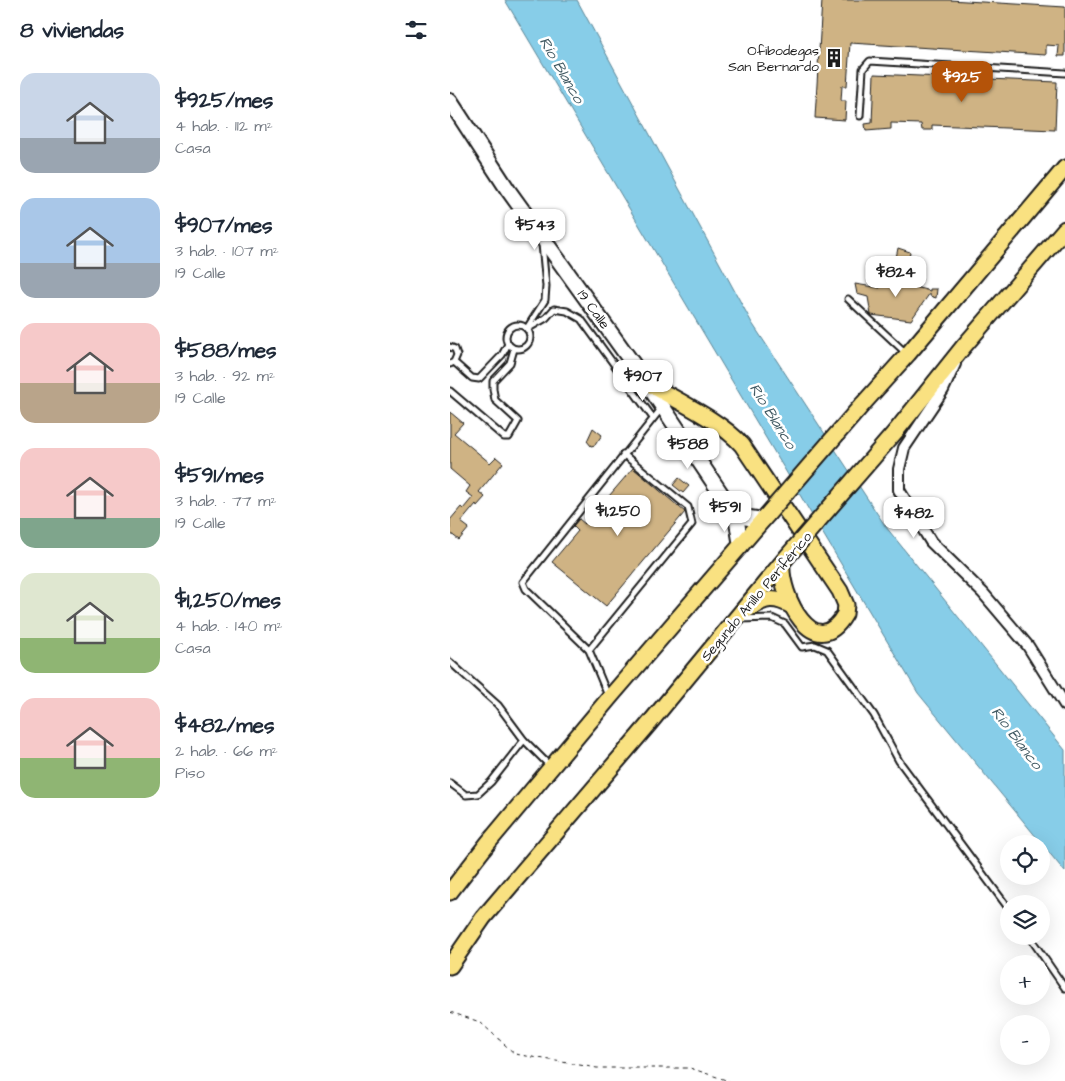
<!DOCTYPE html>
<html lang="es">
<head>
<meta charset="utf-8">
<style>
  body { margin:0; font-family:"Architects Daughter",sans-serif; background:#f6f6f7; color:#1f2937; height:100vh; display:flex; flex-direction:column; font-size:19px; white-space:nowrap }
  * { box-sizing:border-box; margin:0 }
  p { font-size:16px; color:#747a83 }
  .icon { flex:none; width:28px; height:28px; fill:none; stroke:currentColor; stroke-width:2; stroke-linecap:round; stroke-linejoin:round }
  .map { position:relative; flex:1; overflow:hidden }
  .drawer { display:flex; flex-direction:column; background:#fff; width:450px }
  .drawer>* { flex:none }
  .tools { position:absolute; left:550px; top:835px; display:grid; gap:10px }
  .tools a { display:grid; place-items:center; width:50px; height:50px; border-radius:50%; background:#fff; box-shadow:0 5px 20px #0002; font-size:25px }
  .price { position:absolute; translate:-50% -42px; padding:0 11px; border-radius:10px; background:#fff; color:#222; font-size:16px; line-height:32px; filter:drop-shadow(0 1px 2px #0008) }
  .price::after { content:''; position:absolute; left:50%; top:30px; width:15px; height:11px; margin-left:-8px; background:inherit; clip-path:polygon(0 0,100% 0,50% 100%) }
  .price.active { background:#b45309; color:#fff }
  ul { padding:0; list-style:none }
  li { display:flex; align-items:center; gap:15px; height:125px; padding:0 20px }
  li span { display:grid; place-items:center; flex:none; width:140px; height:100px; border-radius:15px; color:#555 }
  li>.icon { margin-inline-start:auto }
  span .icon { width:60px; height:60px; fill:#fffc; stroke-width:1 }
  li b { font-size:21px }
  h2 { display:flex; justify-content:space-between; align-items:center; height:60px; padding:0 20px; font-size:21px }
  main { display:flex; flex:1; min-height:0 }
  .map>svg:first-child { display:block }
</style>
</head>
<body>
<main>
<section class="drawer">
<h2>8 viviendas<svg class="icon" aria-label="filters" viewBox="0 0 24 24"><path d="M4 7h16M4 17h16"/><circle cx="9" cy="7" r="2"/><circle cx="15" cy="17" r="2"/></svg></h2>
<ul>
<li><span style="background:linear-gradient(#c9d6e8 65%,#9aa5b1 0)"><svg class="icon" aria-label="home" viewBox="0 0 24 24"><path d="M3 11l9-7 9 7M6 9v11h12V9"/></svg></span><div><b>$925/mes</b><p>4 hab. · 112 m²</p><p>Casa</p></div></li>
<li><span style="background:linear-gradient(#a9c7e8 65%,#9aa5b1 0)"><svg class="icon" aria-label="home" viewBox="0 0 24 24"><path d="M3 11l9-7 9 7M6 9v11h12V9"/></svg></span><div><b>$907/mes</b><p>3 hab. · 107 m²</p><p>19 Calle</p></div></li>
<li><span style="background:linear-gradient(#f6c9c9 60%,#b9a48a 0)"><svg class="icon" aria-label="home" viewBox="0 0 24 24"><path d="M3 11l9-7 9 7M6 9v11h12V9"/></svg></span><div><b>$588/mes</b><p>3 hab. · 92 m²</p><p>19 Calle</p></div></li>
<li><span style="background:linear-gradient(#f6c9c9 70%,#7fa58c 0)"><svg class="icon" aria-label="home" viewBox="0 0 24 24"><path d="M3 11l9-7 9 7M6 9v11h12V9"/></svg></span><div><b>$591/mes</b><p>3 hab. · 77 m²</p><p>19 Calle</p></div></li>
<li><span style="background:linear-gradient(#dfe7d0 65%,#8fb573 0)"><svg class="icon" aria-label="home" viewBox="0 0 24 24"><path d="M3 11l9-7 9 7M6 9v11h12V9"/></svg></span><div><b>$1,250/mes</b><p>4 hab. · 140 m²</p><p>Casa</p></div></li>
<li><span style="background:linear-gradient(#f6c9c9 60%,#8fb573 0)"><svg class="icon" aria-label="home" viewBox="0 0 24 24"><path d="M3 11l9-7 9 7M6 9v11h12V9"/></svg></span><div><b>$482/mes</b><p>2 hab. · 66 m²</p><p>Piso</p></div></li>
</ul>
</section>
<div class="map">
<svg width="615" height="1081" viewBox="0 0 615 1081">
  <rect width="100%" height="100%" fill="#fff"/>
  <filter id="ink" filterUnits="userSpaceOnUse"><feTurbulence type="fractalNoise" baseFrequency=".02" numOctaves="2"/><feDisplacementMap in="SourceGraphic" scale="10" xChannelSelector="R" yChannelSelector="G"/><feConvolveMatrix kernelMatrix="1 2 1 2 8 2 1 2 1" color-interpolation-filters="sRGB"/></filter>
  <g filter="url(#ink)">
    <path fill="#87cde8" stroke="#5c8696" d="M55,0H127L302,323L436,527L615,750V872L468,693Z"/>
    <g fill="#cfb384" stroke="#1c1c1c">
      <path d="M372,0H499L615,7V56H608L609,46L596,45V55L400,43L397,86H392L391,101H396L395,120L365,118Z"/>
      <path d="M424,74L607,82L605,130L482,125V130H472L471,124L441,123V129L416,131L415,124L422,123Z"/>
      <path d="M448,248L460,252L458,262L446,258Z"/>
      <path d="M451,272H465V287L480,291V289H487L486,298L480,296V293L461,320L421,315L418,297L407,294L405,284L430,288V280L451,284Z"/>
      <path d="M0,412L13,423L4,433L40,463L46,457L53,463L29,492L35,497L27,506L26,504L11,522L19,528L9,540L0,533V520L11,507L13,509L23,497L16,492L20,486L0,469Z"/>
      <path d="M143,428L152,435L145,445L141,446L137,441Z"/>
      <path d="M183,468L235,512L156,606L102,562L128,531L123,526L129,519L135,524Z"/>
      <path d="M229,478L239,486L233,493L223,485Z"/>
    </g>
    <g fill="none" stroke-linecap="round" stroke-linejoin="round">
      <g stroke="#1c1c1c" stroke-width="9">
        <g id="service">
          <path d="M410,116L413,69L420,61L615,73"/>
          <path d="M398,299L457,354"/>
          <circle cx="68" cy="337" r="12"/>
          <path d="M77,328L95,300L96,286L92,244"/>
          <path d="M77,329L96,318L104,309L117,311L131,319L203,418"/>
          <path d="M0,347L5,349L7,355L4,362L0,364"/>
          <path d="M4,362L22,378L29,379L52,355L58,344"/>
          <path d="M0,391L54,437H59L68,421L45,400L43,389V381L60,363L64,349"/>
          <path d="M291,619L322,618L335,624L352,647L365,645L377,650L424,715L449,761L559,909"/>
          <path d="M139,650L242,524L238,507L173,454"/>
          <path d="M0,662L48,705L74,740L100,766"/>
          <path d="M159,694L156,691L139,650L76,589L73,582L211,409"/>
          <path d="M0,783L16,795L28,794L41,782L74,740"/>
          <path d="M579,936L615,988"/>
        </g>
      </g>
      <g stroke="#1c1c1c" stroke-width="14">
        <path id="minor" d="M505,364L493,390L454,448L449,469V490L481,542L533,593L578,646L615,705"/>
      </g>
      <g stroke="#1c1c1c" stroke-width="18">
        <g id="secondary">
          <path d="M0,101L58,190L196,382L286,516L291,546"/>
          <path d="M286,516L313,520"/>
        </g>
      </g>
      <g stroke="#1c1c1c" stroke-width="19">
        <g id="primary">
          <path d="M196,382C225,400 270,420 292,445L390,591L396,605L395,614C365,666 329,595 332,563"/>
          <path d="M412,405L458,354L615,168"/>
          <path d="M446,431L514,346L615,229"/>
          <path d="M298,609C316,598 323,596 342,606"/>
          <path d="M0,892L38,843L161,696L317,515"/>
          <path d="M0,966L33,918L198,725L335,559"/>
        </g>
      </g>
      <path stroke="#1c1c1c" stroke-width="1" stroke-dasharray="4 4" stroke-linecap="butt" d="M0,1012L30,1022L65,1054L147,1068H240L279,1081"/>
      <use href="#service" stroke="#fff" stroke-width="5"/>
      <use href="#minor" stroke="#fff" stroke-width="10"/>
      <use href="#secondary" stroke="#fff" stroke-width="14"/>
      <use href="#primary" stroke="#f9e181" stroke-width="15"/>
      <g stroke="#1c1c1c" stroke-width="19" stroke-linecap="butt">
        <g id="primary-bridge">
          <path d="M317,515L412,405"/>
          <path d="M335,559L446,431"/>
        </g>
      </g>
      <use href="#primary-bridge" stroke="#f9e181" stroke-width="15"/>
    </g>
  </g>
  <defs>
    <g id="building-bare" transform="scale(1.5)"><path d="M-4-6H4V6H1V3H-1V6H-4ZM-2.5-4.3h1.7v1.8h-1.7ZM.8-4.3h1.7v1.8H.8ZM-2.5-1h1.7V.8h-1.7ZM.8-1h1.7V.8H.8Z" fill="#1c1c1c" stroke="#fff" stroke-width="2.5" paint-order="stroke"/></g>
  </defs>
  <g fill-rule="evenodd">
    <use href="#building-bare" x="384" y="58"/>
  </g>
  <g text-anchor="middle" stroke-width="5" stroke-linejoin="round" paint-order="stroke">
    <g font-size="14" fill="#1c1c1c" stroke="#fff" text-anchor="end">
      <text x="369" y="55">Ofibodegas<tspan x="369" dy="16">San Bernardo</tspan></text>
    </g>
    <g font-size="14" fill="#1c1c1c" stroke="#fff">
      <text transform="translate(144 309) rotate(54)" y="5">19 Calle</text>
      <text transform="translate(306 596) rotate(-50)" y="5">Segundo Anillo Periférico</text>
    </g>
    <g font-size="15" font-style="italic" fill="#415a63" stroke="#fff">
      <text transform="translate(112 70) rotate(60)" y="5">Río Blanco</text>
      <text transform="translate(323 416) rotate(58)" y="5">Río Blanco</text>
      <text transform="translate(567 738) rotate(53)" y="5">Río Blanco</text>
    </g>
  </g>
</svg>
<div class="tools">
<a><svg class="icon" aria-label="locate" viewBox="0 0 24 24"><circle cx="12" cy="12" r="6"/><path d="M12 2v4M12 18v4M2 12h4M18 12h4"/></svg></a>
<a><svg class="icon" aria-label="layers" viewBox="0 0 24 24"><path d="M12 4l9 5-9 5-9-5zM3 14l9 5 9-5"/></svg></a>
<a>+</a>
<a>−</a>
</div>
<b class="price active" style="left:512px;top:103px">$925</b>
<b class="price" style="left:85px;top:251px">$543</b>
<b class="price" style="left:446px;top:298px">$824</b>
<b class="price" style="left:193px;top:402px">$907</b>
<b class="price" style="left:238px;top:470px">$588</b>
<b class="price" style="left:275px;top:533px">$591</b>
<b class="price" style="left:168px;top:537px">$1,250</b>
<b class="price" style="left:464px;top:539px">$482</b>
</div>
</main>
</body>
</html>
